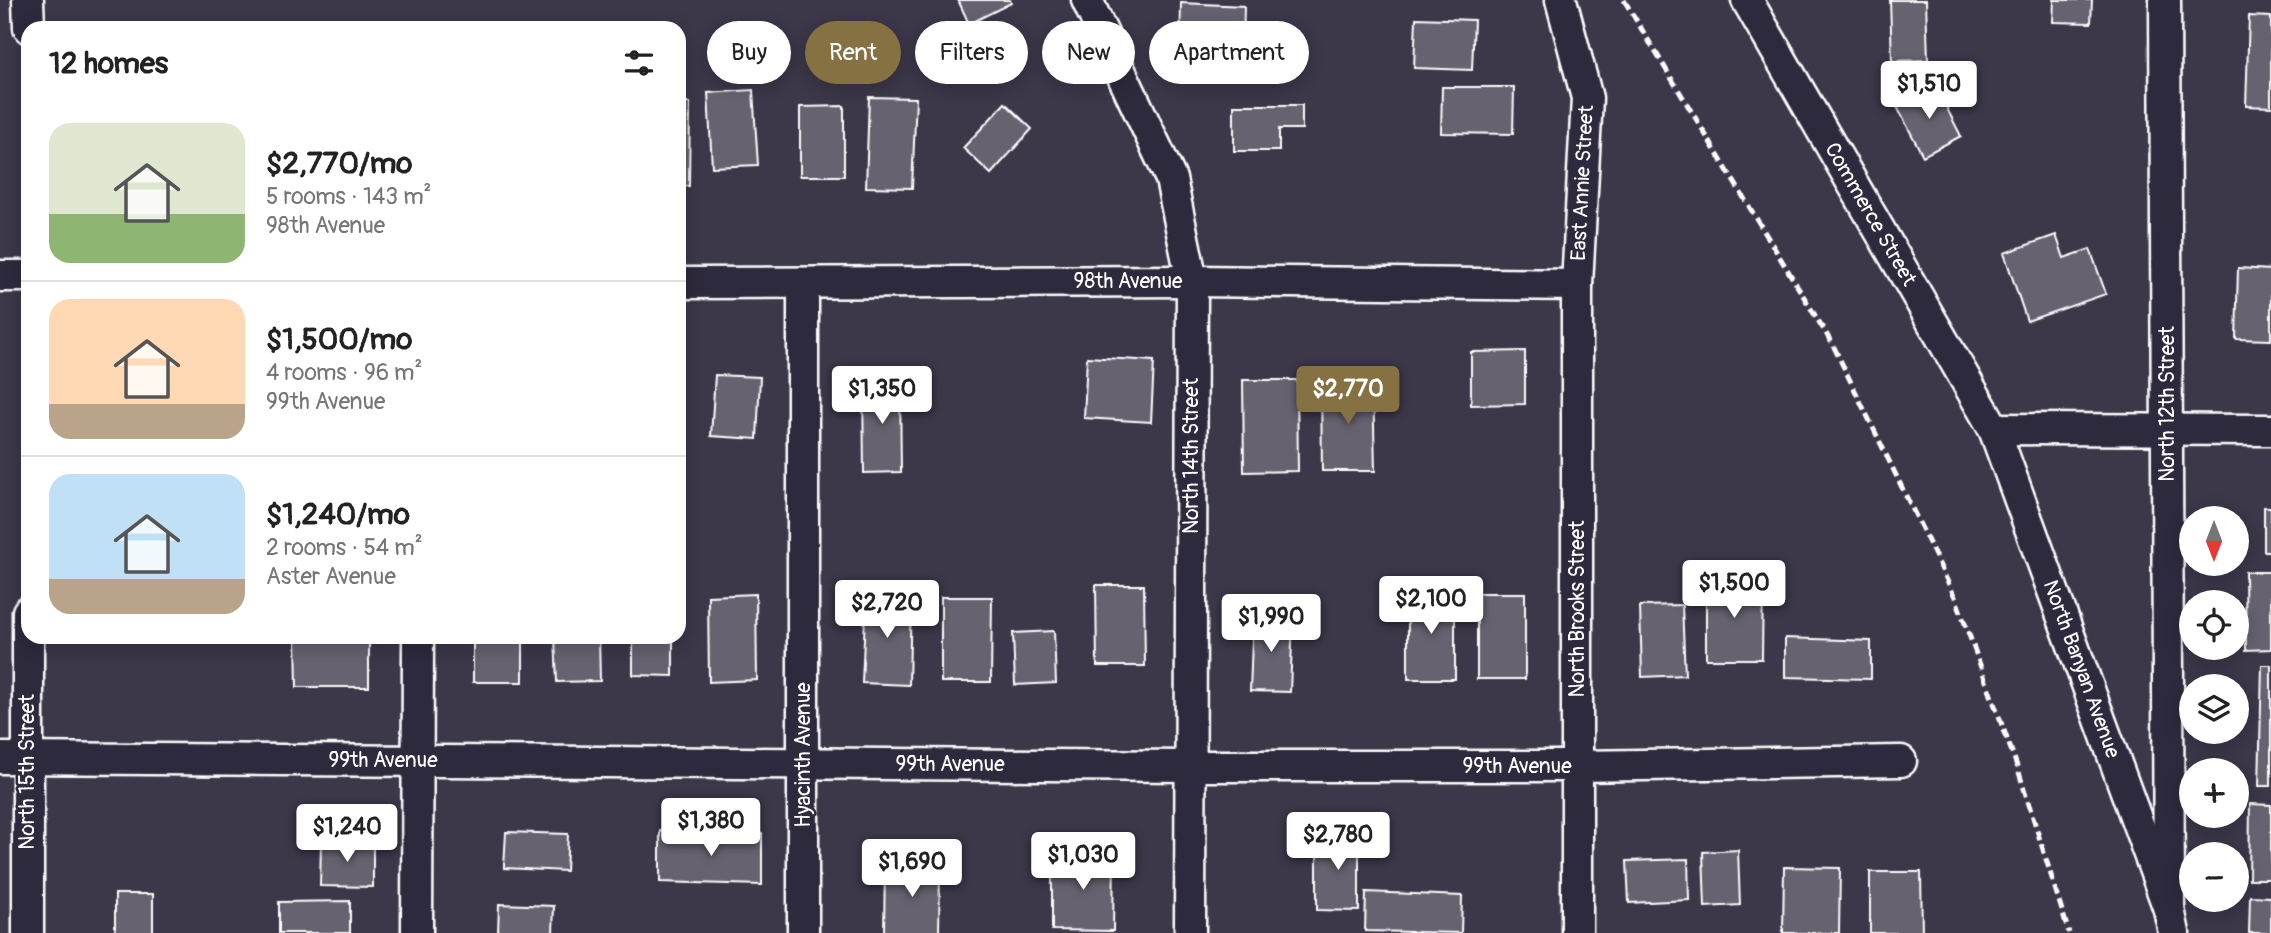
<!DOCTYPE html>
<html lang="en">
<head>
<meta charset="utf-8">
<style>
  body { margin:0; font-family:Pangolin,sans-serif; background:#f2f2f2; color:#222; height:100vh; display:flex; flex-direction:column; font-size:26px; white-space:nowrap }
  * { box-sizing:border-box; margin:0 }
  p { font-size:23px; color:#767676 }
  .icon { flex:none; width:38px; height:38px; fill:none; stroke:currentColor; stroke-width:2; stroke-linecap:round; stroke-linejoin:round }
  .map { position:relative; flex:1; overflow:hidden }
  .panel { position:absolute; left:21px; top:21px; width:665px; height:623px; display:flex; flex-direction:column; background:#fff; border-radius:21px; box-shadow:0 4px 18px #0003 }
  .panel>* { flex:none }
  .guide { position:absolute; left:707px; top:21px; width:665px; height:63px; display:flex; gap:14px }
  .needle { width:46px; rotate:180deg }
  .fabs { position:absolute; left:2179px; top:506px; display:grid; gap:14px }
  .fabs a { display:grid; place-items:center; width:70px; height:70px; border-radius:50%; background:#fff; box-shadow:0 4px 18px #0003; font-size:35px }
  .price { position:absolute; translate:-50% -60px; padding:0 16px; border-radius:7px; background:#fff; color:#222; font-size:23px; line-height:46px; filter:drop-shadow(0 2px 4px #0008) }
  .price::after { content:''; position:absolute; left:50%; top:42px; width:21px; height:16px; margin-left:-10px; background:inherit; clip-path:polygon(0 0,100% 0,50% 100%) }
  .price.on { background:#857141; color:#fff }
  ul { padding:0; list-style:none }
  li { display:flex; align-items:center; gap:21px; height:175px; padding:0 28px }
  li+li { border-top:2px solid #e0e0e0 }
  li span { display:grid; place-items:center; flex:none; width:196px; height:140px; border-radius:21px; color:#555 }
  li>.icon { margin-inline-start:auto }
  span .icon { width:84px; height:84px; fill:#fffc; stroke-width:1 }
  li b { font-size:30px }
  h2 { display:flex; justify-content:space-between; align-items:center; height:84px; padding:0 28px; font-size:30px }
  .chip { padding:0 24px; border-radius:32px; background:#fff; box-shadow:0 4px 18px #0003; font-size:24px; line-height:63px }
  .chip.on { background:#857141; color:#fff }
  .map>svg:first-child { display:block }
</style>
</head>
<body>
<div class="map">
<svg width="2271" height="933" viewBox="0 0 2271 933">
  <rect width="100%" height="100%" fill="#3c3749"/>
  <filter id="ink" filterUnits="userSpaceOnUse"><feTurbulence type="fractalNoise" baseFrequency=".0143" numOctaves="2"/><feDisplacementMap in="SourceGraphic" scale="14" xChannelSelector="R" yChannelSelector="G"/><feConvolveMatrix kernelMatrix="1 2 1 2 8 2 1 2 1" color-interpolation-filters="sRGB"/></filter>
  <g filter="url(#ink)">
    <g fill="#666270" stroke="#fff" stroke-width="2">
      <path d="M958,0H1010L1011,3L969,24Z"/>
      <path d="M1890,0H1926L1928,60L1892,61Z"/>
      <path d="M2054,0H2092L2091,23L2053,22Z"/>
      <path d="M1181,3L1244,6L1243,48L1180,46Z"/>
      <path d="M2249,16L2271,17V107L2246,106Z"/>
      <path d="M1416,18L1474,20L1472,70L1414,68Z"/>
      <path d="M1442,87H1514L1513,134L1441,133Z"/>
      <path d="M1936,87L1961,136L1923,156L1897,107Z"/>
      <path d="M753,90L758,165L712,167L708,93Z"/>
      <path d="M869,97L916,98L912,188L866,187Z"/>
      <path d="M679,103H690L689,186H679Z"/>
      <path d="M1005,103L1032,129L991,174L963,148Z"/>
      <path d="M1234,105H1302V129H1279V151H1234Z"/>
      <path d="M844,106V176H800V107Z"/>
      <path d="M2056,235L2064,258L2090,249L2106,294L2027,321L2004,253Z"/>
      <path d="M2238,268L2271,270V340L2236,339Z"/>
      <path d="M1525,351V404L1471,405V352Z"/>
      <path d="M1087,357L1154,361L1151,422L1084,418Z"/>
      <path d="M715,375L760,377L757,439L711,436Z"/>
      <path d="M900,380L901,472L864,473L863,381Z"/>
      <path d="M1243,380H1297L1298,471L1244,472Z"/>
      <path d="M1373,380L1375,471H1322L1321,381Z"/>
      <rect x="2264" y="507" width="7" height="44"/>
      <path d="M2245,572H2271V649L2246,650Z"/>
      <path d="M1706,581H1763L1762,659H1706Z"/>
      <path d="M1096,585H1144L1145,666H1097Z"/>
      <rect x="1408" y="593" width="47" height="86"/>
      <rect x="1477" y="593" width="48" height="86"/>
      <path d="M756,594L757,680L709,682L708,596Z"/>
      <path d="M866,595L911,597L909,685L862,683Z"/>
      <path d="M941,597H992L991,682H941Z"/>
      <path d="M1682,605L1685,675L1642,677L1640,606Z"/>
      <path d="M1253,616L1293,618L1290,692L1250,691Z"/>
      <path d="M1054,631L1056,683L1015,685L1013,633Z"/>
      <path d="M296,637H369V687H297Z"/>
      <rect x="473" y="637" width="50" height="45"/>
      <path d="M555,637H599L600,681L557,682Z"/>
      <path d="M633,637H673V676L633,675Z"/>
      <path d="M1785,638L1871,641V679L1785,677Z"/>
      <path d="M2262,665H2271V786H2259Z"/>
      <path d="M2250,804L2271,805V879H2249Z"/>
      <path d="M660,831L762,833V885L660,882Z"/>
      <path d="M506,832L568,834L566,871L504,868Z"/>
      <path d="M1317,834H1359V911L1317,910Z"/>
      <path d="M321,842H373V887L320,886Z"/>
      <path d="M1738,850L1740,905L1705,907L1703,852Z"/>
      <path d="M1052,854H1114L1113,931L1052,930Z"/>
      <path d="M1688,859L1689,900L1629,903L1627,861Z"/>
      <path d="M885,864L940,866L939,933H884Z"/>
      <path d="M1784,867L1840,868L1839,933H1783Z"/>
      <path d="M1870,872H1921L1922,933H1870Z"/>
      <path d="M1366,892L1462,896L1461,933L1365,931Z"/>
      <rect x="115" y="894" width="38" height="39"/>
      <path d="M2250,896L2271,897V933H2249Z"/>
      <path d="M350,901V933H279V902Z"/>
      <path d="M499,904L554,906L553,933H498Z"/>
    </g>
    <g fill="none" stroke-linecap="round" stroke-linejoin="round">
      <g stroke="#fff" stroke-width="35">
        <g id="minor">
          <path d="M28,0L29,28"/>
          <path d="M1087,0L1171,179L1192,281L1190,933"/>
          <path d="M1561,0L1587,98L1577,285V933"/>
          <path d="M1747,0L1994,429L2169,909"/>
          <path d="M2165,0L2169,909L2174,933"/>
          <path d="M0,276H28"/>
          <path d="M679,283L1192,281L1577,285"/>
          <path d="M803,284V933"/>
          <path d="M1994,429L2271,430"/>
          <path d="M0,758L1189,766H1577L1901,761"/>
          <path d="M28,933V612"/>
          <path d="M417,933L418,637"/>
        </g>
      </g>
      <use href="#minor" stroke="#2f2a3d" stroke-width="30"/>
      <path stroke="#fff" stroke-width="5" stroke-dasharray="10 5" stroke-linecap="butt" d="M1624,0L1833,345L1956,599L2017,766L2069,933"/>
    </g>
  </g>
  <g text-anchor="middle" stroke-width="5" stroke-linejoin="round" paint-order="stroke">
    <g font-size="21" fill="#fff" stroke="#2f2a3d">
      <text transform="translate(1582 183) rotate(-87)" y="7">East Annie Street</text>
      <text transform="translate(1871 214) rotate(60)" y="7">Commerce Street</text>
      <text x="1128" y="288">98th Avenue</text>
      <text transform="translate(2167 404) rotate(-90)" y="7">North 12th Street</text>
      <text transform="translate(1191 456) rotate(-90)" y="7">North 14th Street</text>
      <text transform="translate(1577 609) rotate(-90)" y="7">North Brooks Street</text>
      <text transform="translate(2082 669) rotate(70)" y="7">North Banyan Avenue</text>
      <text transform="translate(803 755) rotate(-90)" y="7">Hyacinth Avenue</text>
      <text x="383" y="767">99th Avenue</text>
      <text x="950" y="771">99th Avenue</text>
      <text x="1517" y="773">99th Avenue</text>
      <text transform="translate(27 772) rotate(-90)" y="7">North 15th Street</text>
    </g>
  </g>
</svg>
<div class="fabs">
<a><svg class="needle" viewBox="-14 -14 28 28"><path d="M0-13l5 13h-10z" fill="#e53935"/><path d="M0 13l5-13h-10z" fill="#767676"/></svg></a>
<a><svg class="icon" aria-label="locate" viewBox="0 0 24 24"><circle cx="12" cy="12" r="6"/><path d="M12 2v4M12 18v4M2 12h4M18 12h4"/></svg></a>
<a><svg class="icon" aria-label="layers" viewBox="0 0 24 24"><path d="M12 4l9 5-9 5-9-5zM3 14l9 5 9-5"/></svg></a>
<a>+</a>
<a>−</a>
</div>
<b class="price" style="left:1929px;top:121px">$1,510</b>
<b class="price" style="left:882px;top:426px">$1,350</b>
<b class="price on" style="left:1348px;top:426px">$2,770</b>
<b class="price" style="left:1734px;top:620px">$1,500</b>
<b class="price" style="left:1431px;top:636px">$2,100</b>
<b class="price" style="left:887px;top:640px">$2,720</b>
<b class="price" style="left:1271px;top:654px">$1,990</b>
<b class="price" style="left:711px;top:858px">$1,380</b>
<b class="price" style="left:347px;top:864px">$1,240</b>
<b class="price" style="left:1338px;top:872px">$2,780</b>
<b class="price" style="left:1083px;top:892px">$1,030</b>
<b class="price" style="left:912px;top:899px">$1,690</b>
<div class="guide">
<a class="chip">Buy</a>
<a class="chip on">Rent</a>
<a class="chip">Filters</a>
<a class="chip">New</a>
<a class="chip">Apartment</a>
</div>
<section class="panel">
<h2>12 homes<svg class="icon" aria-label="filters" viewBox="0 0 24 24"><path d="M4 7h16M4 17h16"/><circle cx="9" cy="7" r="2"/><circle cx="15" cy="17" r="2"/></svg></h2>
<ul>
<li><span style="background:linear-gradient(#dfe7d0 65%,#8fb573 0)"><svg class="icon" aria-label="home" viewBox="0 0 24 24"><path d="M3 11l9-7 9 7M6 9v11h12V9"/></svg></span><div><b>$2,770/mo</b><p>5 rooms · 143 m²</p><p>98th Avenue</p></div></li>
<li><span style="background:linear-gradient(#ffd9b3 75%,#b9a48a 0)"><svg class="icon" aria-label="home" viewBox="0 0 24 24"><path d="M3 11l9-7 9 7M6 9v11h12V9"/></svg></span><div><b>$1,500/mo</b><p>4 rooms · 96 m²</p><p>99th Avenue</p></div></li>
<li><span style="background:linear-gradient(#bfe0f5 75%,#b9a48a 0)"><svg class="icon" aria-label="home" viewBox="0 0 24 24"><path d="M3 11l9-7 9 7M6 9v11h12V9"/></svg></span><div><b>$1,240/mo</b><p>2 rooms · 54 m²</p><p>Aster Avenue</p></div></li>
</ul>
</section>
</div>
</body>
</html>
